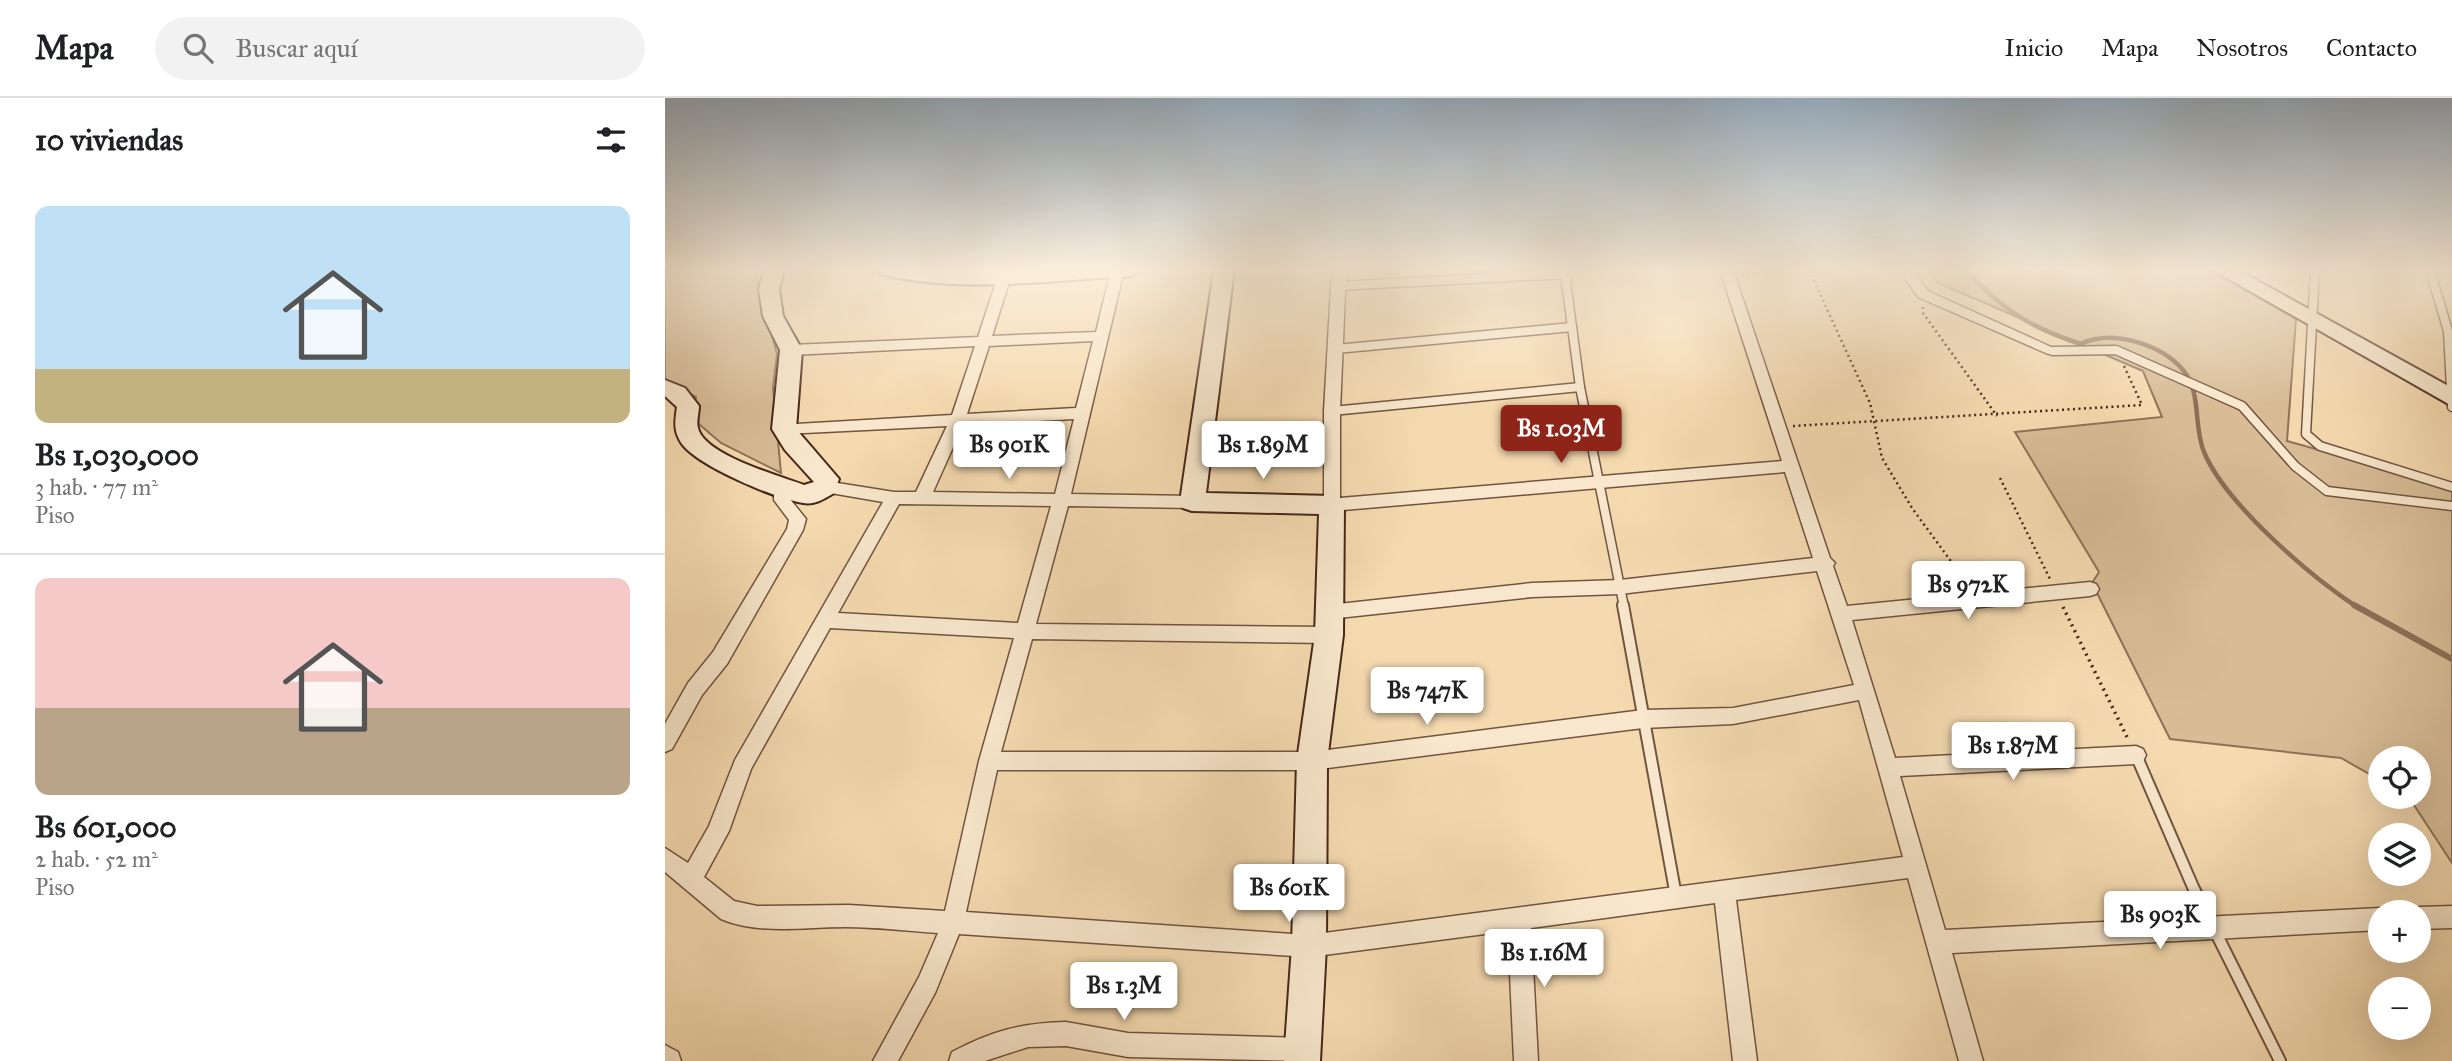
<!DOCTYPE html>
<html lang="es">
<head>
<meta charset="utf-8">
<style>
  body { margin:0; font-family:"IM FELL Great Primer",serif; background:#f2f2f2; color:#202124; height:100vh; display:flex; flex-direction:column; font-size:26px; white-space:nowrap }
  * { box-sizing:border-box; margin:0 }
  p { font-size:23px; color:#757577 }
  .icon { flex:none; width:38px; height:38px; fill:none; stroke:currentColor; stroke-width:2; stroke-linecap:round; stroke-linejoin:round }
  .map { position:relative; flex:1; overflow:hidden }
  .sheet { display:flex; flex-direction:column; background:#fff; width:665px }
  .sheet>* { flex:none }
  .buttons { position:absolute; left:1703px; top:648px; display:grid; gap:14px }
  .buttons a { display:grid; place-items:center; width:63px; height:63px; border-radius:50%; background:#fff; box-shadow:0 7px 28px #0002; font-size:35px }
  .price { position:absolute; translate:-50% -60px; padding:0 16px; border-radius:7px; background:#fff; color:#222; font-size:23px; line-height:46px; filter:drop-shadow(0 2px 4px #0008) }
  .price::after { content:''; position:absolute; left:50%; top:42px; width:21px; height:16px; margin-left:-10px; background:inherit; clip-path:polygon(0 0,100% 0,50% 100%) }
  .price.active { background:#8f2418; color:#fff }
  ul { padding:0; list-style:none }
  li { display:grid; align-content:center; gap:14px; height:371px; padding:0 35px }
  li+li { border-top:2px solid #e0e0e0 }
  li span { display:grid; place-items:center; height:217px; border-radius:14px; color:#555 }
  li>.icon { margin-inline-start:auto }
  span .icon { width:126px; height:126px; fill:#fffc; stroke-width:1 }
  li b { font-size:30px }
  h2 { display:flex; justify-content:space-between; align-items:center; height:84px; padding:0 35px; font-size:30px }
  header { display:flex; align-items:center; gap:42px; box-sizing:border-box; height:98px; padding:0 35px; background:#fff; border-bottom:2px solid #e0e0e0 }
  header strong { font-size:33px }
  nav { display:flex; gap:38px; margin-inline-start:auto; font-size:24px }
  .search { width:490px; height:63px; background:#f2f2f2; display:flex; align-items:center; gap:18px; box-sizing:border-box; padding:0 24px; border-radius:38px; color:#757577; font-size:26px }
  main { display:flex; flex:1; min-height:0 }
  .map>svg:first-child { display:block }
</style>
</head>
<body>
<header>
<strong>Mapa</strong>
<div class="search"><svg class="icon" aria-label="search" viewBox="0 0 24 24"><circle cx="10" cy="10" r="6"/><path d="M15 15l6 6"/></svg>Buscar aquí</div>
<nav><a>Inicio</a><a>Mapa</a><a>Nosotros</a><a>Contacto</a></nav>
</header>
<main>
<section class="sheet">
<h2>10 viviendas<svg class="icon" aria-label="filters" viewBox="0 0 24 24"><path d="M4 7h16M4 17h16"/><circle cx="9" cy="7" r="2"/><circle cx="15" cy="17" r="2"/></svg></h2>
<ul>
<li><span style="background:linear-gradient(#bfe0f5 75%,#c2b280 0)"><svg class="icon" aria-label="home" viewBox="0 0 24 24"><path d="M3 11l9-7 9 7M6 9v11h12V9"/></svg></span><div><b>Bs 1,030,000</b><p>3 hab. · 77 m²</p><p>Piso</p></div></li>
<li><span style="background:linear-gradient(#f6c9c9 60%,#b9a48a 0)"><svg class="icon" aria-label="home" viewBox="0 0 24 24"><path d="M3 11l9-7 9 7M6 9v11h12V9"/></svg></span><div><b>Bs 601,000</b><p>2 hab. · 52 m²</p><p>Piso</p></div></li>
</ul>
</section>
<div class="map">
<svg width="1787" height="963" viewBox="0 0 1787 963">
  <rect width="100%" height="100%" fill="#f5dab0"/>
  <filter id="stains"><feTurbulence type="fractalNoise" baseFrequency=".00286" numOctaves="4"/><feColorMatrix values="0 0 0 0 .2 0 0 0 0 .09 0 0 0 0 .02 0 0 0 .5 -.17"/></filter>
  <radialGradient id="worn" r=".72"><stop offset=".6" stop-color="#630" stop-opacity="0"/><stop offset="1" stop-color="#630" stop-opacity=".3"/></radialGradient>
  <g fill="#d7bc96" stroke="#8f7258" stroke-width="2">
    <path d="M0,172H89L112,256L108,290L116,375L56,345L28,321L31,299L0,282Z"/>
    <path d="M1263,172H1545L1631,221L1622,343L1787,389V765L1743,698H1754V660H1715V682L1676,660L1505,641L1427,485L1434,474L1350,334L1497,319L1478,273L1273,185Z"/>
  </g>
  <g fill="none" stroke-linecap="round" stroke-linejoin="round">
    <path stroke="#8c6e55" stroke-width="4.5" d="M1301,172C1334,210 1368,231 1416,246C1447,231 1496,246 1518,272C1537,294 1528,328 1539,354C1560,405 1645,478 1692,509"/>
    <path stroke="#8c6e55" stroke-width="6" d="M1689,507L1787,561"/>
    <g stroke="#725440" stroke-width="11">
      <g id="lane-far1">
        <path d="M1650,172L1641,336L1655,348L1787,389"/>
        <path d="M1765,172L1783,233L1787,309"/>
        <path d="M674,188L900,176L915,289L959,509"/>
        <path d="M671,251L907,229"/>
        <path d="M1388,253L1451,252L1577,308L1630,368L1662,393L1787,408"/>
        <path d="M667,313L915,289"/>
      </g>
    </g>
    <g stroke="#725440" stroke-width="14">
      <g id="lane">
        <path d="M958,507L1011,798"/>
        <path d="M1471,657L1528,789L1615,963"/>
      </g>
    </g>
    <g stroke="#725440" stroke-width="3">
      <g id="street">
        <path d="M335,172H348L327,238L431,234L446,172H459L406,396L527,398L535,404L527,410L403,408L371,526L664,529L670,532L673,537L670,542L664,545L367,541L336,654H647L978,612L1068,610L1189,587L1152,473L955,496L867,499L664,521L658,519L655,514L658,509L664,507L867,485L955,482L1148,460L1120,374L667,413L659,407V313L667,172H681L675,313V400L1117,363L1055,172H1068L1165,460L1170,465L1168,468L1182,508L1425,484L1431,486L1434,491L1431,496L1425,498L1187,522L1230,660L1471,648L1478,651L1481,657L1478,663L1471,666L1235,678L1280,832L1715,810L1723,814H1715V832L1287,855L1318,963H1294L1243,780L1071,802L1092,963H1068L1050,805L866,830L873,963H849L843,833L644,859L294,836L270,895L233,963H208L254,879L273,835C242,833 211,829 180,829C140,829 94,837 56,821L0,774V750L23,765L44,728L70,662L218,404L154,393L152,389L154,385L160,383L229,394H251L282,328L119,336L114,335L111,331L114,327L287,317L310,248L126,257L119,252L126,247L313,239ZM428,243L411,310L302,316L324,248ZM409,321L390,396L268,394L298,327ZM234,406L386,408L353,525L173,515ZM165,530L349,540L314,663L280,813L184,807L92,808L69,803L39,779L64,733L86,671ZM1194,602L1238,759L644,837L301,814L332,672H647L978,630L1068,626Z"/>
        <path d="M1234,172H1247L1263,193L1395,253L1393,256H1383L1253,199Z"/>
        <path d="M117,382L123,384L125,401L141,421L138,432L62,566L37,597L7,651L0,654V626L23,585L48,554L122,431L124,422L109,402V388Z"/>
        <path d="M1787,808V830L1754,831V814H1745L1754,809Z"/>
        <path d="M401,924L463,935L638,940L647,943L650,952L647,961L641,963L463,959L401,948L363,949L320,963H284L287,954C327,933 356,925 401,924Z"/>
        <path d="M0,947L13,954L16,963H0Z"/>
      </g>
    </g>
    <g stroke="#47271a" stroke-width="4">
      <g id="secondary">
        <path d="M99,172H119L114,192L118,218L137,252L131,331L174,381L169,395C159,401 150,407 138,405C111,401 33,368 17,346C8,333 10,323 12,309L0,298V282L20,290L34,308C34,315 31,324 33,330C39,357 115,378 139,387L149,384L120,352L107,331L115,252L98,218L94,192Z"/>
        <path d="M213,172H477L467,178C388,182 293,196 216,176Z"/>
        <path d="M549,172H569L541,395L667,398L676,401L679,407L678,537L662,663L661,848L655,963H619L627,848L632,663L650,537L654,416L527,413L518,410L515,404Z"/>
        <path d="M1548,172H1573L1787,290V308Z"/>
      </g>
    </g>
    <g stroke="#47271a" stroke-width="2.5" stroke-dasharray="2 3.5" stroke-linecap="butt">
      <path d="M1144,172L1205,305L1217,360L1247,410L1304,488"/>
      <path d="M1077,176L1164,172"/>
      <path d="M1258,209V215L1332,318"/>
      <path d="M1128,328L1477,307L1459,268"/>
      <path d="M1335,380L1385,481"/>
    </g>
    <path stroke="#47271a" stroke-width="3.5" stroke-dasharray="2 4.5" stroke-linecap="butt" d="M1398,509L1463,641"/>
    <use href="#lane-far1" stroke="#f8e7cc" stroke-width="8"/>
    <use href="#lane" stroke="#f8e7cc" stroke-width="10"/>
    <use href="#street" fill="#f8e7cc" fill-rule="evenodd"/>
    <use href="#secondary" fill="#f8e7cc" fill-rule="evenodd"/>
  </g>
  <linearGradient id="sky" x2="0" y2="1"><stop stop-color="#95abbd"/><stop offset="0.56" stop-color="#faeedb"/><stop offset="1" stop-color="#faeedb" stop-opacity="0"/></linearGradient>
  <rect width="1787" height="307" fill="url(#sky)"/>
  <rect width="100%" height="100%" filter="url(#stains)"/>
  <rect width="100%" height="100%" fill="url(#worn)"/>
</svg>
<div class="buttons">
<a><svg class="icon" aria-label="locate" viewBox="0 0 24 24"><circle cx="12" cy="12" r="6"/><path d="M12 2v4M12 18v4M2 12h4M18 12h4"/></svg></a>
<a><svg class="icon" aria-label="layers" viewBox="0 0 24 24"><path d="M12 4l9 5-9 5-9-5zM3 14l9 5 9-5"/></svg></a>
<a>+</a>
<a>−</a>
</div>
<b class="price active" style="left:896px;top:367px">Bs 1.03M</b>
<b class="price" style="left:344px;top:383px">Bs 901K</b>
<b class="price" style="left:598px;top:383px">Bs 1.89M</b>
<b class="price" style="left:1303px;top:523px">Bs 972K</b>
<b class="price" style="left:762px;top:629px">Bs 747K</b>
<b class="price" style="left:1348px;top:684px">Bs 1.87M</b>
<b class="price" style="left:624px;top:826px">Bs 601K</b>
<b class="price" style="left:1495px;top:853px">Bs 903K</b>
<b class="price" style="left:879px;top:891px">Bs 1.16M</b>
<b class="price" style="left:459px;top:924px">Bs 1.3M</b>
</div>
</main>
</body>
</html>
